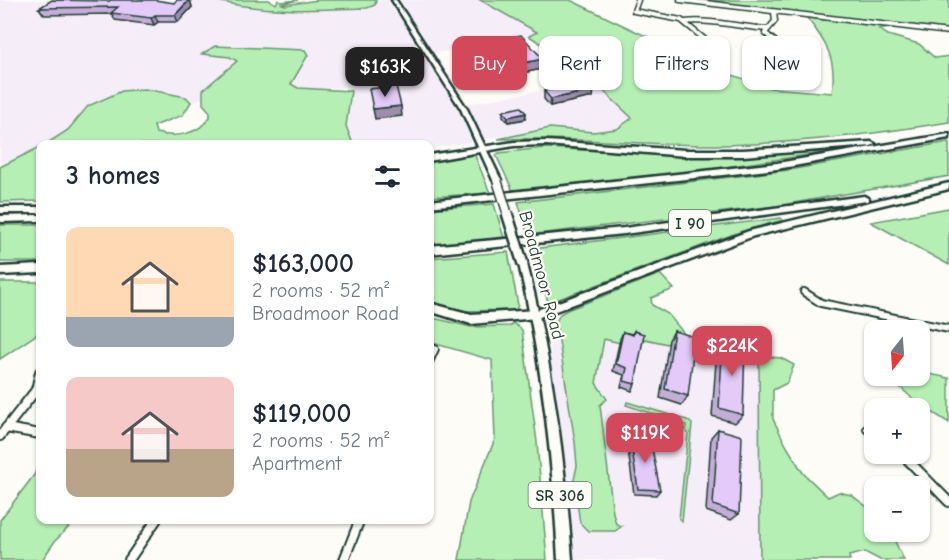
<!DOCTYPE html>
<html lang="en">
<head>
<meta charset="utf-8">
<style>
  body { margin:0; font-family:"Comic Neue",sans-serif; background:#f2f2f3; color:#1f2937; height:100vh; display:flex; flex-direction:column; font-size:22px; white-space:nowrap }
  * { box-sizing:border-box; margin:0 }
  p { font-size:20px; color:#747a83 }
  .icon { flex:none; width:33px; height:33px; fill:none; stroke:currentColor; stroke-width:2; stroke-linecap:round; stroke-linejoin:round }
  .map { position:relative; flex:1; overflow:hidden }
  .panel { position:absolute; left:36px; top:140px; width:398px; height:384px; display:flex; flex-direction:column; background:#fff; border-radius:12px; box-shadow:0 2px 4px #0004 }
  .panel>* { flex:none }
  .top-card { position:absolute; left:452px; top:36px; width:406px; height:54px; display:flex; gap:12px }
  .needle { width:39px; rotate:197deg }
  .buttons { position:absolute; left:864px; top:320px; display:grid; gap:12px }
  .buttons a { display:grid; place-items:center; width:66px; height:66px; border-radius:12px; background:#fff; box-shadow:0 2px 4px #0004; font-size:30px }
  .price { position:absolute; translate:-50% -51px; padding:0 14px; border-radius:12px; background:#d1495b; color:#fff; font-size:20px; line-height:39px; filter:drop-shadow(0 2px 3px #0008) }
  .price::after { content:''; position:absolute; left:50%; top:36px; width:18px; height:14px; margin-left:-9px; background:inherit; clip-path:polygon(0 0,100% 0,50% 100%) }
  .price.selected { background:#222; color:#fff }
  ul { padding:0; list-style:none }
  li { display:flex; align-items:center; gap:18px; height:150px; padding:0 30px }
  li span { display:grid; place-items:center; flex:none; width:168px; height:120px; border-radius:12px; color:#555 }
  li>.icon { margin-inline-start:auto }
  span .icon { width:72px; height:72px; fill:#fffc; stroke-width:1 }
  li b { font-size:26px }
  h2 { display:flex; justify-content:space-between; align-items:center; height:72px; padding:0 30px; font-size:26px }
  .tag { padding:0 21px; border-radius:12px; background:#fff; box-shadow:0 2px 4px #0004; font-size:21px; line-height:54px }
  .tag.selected { background:#d1495b; color:#fff }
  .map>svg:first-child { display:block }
</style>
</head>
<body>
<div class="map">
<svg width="949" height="560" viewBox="0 0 949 560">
  <rect width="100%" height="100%" fill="#fdfcf7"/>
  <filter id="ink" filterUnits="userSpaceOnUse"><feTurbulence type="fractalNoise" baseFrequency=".0167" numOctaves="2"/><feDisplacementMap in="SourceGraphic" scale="12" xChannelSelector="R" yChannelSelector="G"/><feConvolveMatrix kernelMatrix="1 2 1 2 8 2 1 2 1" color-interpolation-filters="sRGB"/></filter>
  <g filter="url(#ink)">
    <g fill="#f5edf8">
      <path d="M0,0H264L268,9L387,0L402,21L411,18L399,0H480L538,33L530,38L435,53L467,104L593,81L632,118L617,129L593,132L550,128L429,149V144H353L346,126L351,91L344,87L202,98L119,144H40V172L0,185Z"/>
      <path d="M548,317L760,350V560H565Z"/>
    </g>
    <g fill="#b5efb3" stroke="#6a9674" stroke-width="1.5">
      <path d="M213,0H269L276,4L278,0L281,2L298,0L282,4L285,5L318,0H376L375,5L367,8C315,10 264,13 213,0Z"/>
      <path d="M480,0H570L717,70L771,88L832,93C837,60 827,43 807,18L895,28L879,29L888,35L919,44L935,58L949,56V122C869,135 789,145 708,145C638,144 568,137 498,139L550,128L593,132L617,129L632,118L593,81L589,82L578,67L529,36L537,32Z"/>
      <path d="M690,0H949V31Z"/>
      <path d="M215,46L305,50L308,55L291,84L298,88L351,91L346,126L353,144H46L68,130L88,106L122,91L145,89L186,97L191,102L183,115L154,126L156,133C176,138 198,135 210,117V112L203,104V90L237,61L230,57L202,54Z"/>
      <path d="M949,142V176L776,206L528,235L518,202L789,170Z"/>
      <path d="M40,147V201L0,202V167Z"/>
      <path d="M544,148L679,155L828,152L684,173L513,191L496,155L499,153Z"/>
      <path d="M474,153L490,193L429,197V160Z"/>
      <path d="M494,204L504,238L429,245V209Z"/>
      <path d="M949,208V265L871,222Z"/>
      <path d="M781,218L783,220L742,231L551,302L547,299L532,249Z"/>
      <rect x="0" y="225" width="40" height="37"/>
      <path d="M508,252L518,305L516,310L463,311L429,301V258Z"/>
      <path d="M660,274L674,289L651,298L652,305L668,314L696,348L669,340L668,344L645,339L644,342L631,338L620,343L604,339L596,383L607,399L600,405L613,513L616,524L622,526L615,531H588L580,523L574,480L577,466L575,442L556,322L560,314L567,310Z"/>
      <path d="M0,282H40V332L0,359Z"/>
      <path d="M429,317L471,327L510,326L513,323L522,330L537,442L547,560H459L469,502L495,439L492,360L429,342Z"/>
      <path d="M759,356L781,358L794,365L787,383L773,390V419L786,445L803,473L828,497L839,492L851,495L874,512V531H890L904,560H880L865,552L849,556L850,560H760Z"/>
      <path d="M920,372L949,378V423L916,402L887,375H920Z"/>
      <path d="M627,402L687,420L692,424L682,521L679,519L688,433L685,431L686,425L626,405Z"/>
      <path d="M40,463V519H77L55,541L42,560H0V520L34,475Z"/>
    </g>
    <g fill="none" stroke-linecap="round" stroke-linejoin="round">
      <g stroke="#1f3d34" stroke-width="7">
        <g id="minor-far2">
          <path d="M638,0L634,11L681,20L708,42"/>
          <path d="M680,0L949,32"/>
          <path d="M685,22C709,19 741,27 767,29"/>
          <path d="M773,58L782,53L783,48L765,33L775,21L774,12"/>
        </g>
      </g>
      <g stroke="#1f3d34" stroke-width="10">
        <g id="minor-far1">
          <path d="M804,292L821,303L949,329"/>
          <path d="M429,362L435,349"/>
        </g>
      </g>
      <g stroke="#1f3d34" stroke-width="12">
        <g id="minor">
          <path d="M40,372L36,390L40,386"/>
          <path d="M6,428L40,434"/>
          <path d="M868,429L874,433"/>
          <path d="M0,436L36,390"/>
          <path d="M901,453L949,502"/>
          <path d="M129,560L157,519"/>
          <path d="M344,560L360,519"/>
        </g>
      </g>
      <g stroke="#1f3d34" stroke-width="5">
        <g id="primary">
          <path d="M392,0H396L467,109L501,180L500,182H497L493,180L461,109Z"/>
          <path d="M523,261L527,264C552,361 565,460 572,560H558C553,460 542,362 519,264Z"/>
        </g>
      </g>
      <g stroke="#1f3d34" stroke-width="5">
        <g id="motorway">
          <path d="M949,134V138L777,169L429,207V201L777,163Z"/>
          <path d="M546,141L686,150H743L871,142L875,144L871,146L743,156H686L546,145L514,146L429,161V155L514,142Z"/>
          <path d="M949,183V189L754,236L537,318L471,324L429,311V303L471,314L537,310L749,231Z"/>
          <path d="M864,196L869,199L867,201L624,234L429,254V246L624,228Z"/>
          <rect x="0" y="207" width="40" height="6"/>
          <path d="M40,215V221L0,222V216Z"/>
          <path d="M40,265V273L0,275V267Z"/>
        </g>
      </g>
      <use href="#minor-far2" stroke="#fdfcf7" stroke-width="4"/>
      <use href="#minor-far1" stroke="#fdfcf7" stroke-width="6"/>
      <use href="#minor" stroke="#fdfcf7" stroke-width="8"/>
      <use href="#primary" fill="#fdfcf7" fill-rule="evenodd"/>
      <use href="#motorway" fill="#fdfcf7" fill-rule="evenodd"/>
      <g stroke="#1f3d34" stroke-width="11" stroke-linecap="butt">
        <path id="primary-bridge-far1" d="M497,180L508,215"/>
      </g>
      <g stroke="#1f3d34" stroke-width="14" stroke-linecap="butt">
        <path id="primary-bridge" d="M507,213L523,264"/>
      </g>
      <use href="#primary-bridge-far1" stroke="#fdfcf7" stroke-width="8"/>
      <use href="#primary-bridge" stroke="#fdfcf7" stroke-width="9"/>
    </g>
    <g fill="#c3aed6" stroke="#1f3d34" stroke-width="1.5">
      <path d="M190,0L192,7L178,22H158L154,25L115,20L112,14L44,15L39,8L109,1L174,3Z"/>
      <path d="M497,40L542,69L518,74L497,49Z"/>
      <path d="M544,91L593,97L550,106L544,99Z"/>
      <path d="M503,111L526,113L525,119L508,122L503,116Z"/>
      <path d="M634,331L635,384L632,391L621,387L624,375L613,371L620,339L623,332L632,334Z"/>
      <path d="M674,331L688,396L682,405L660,398L669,340Z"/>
      <path d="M723,339L743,415L735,423L712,416L717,348Z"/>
      <path d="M718,429L739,514L731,520L706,511L711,437Z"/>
      <path d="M630,437L660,490L656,495L634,494L627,443Z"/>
    </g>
    <g fill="#9f8dae" stroke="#1f3d34" stroke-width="1.5">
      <path d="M190,0L192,7L178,22L175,15Z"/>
      <path d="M155,15L158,22L154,25L151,18Z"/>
      <path d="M543,59L542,69L518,74V64Z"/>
      <path d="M594,90L593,97L550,106L551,99Z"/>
      <path d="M401,106L402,116L375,119L373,109Z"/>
      <path d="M526,113L525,119L508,122V117Z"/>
    </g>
    <g fill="#e3caf9" stroke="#1f3d34" stroke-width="1.5">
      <path d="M52,0L109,1L111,0H155L174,3L177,0H189L175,15H155L151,18L111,13L118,7L39,8Z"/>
      <path d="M521,35L543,59L518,64L497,40Z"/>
      <path d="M587,82L594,90L551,99L544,91Z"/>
      <path d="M396,86L401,106L373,109L369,89Z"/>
      <path d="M521,107L526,113L508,117L503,111Z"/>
      <path d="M634,331L644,334L635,384L624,381L627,368L616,364L623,332L633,335Z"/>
      <path d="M674,331L695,337L688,396L665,389Z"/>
      <path d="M723,339L745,345L743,415L719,408Z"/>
      <path d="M718,429L742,436L739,514L713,505Z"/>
      <path d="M630,437L650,438L660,490L638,489Z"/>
    </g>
  </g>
  <g text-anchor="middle" stroke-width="4.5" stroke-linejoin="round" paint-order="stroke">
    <g fill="#fdfcf7" stroke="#62766e" stroke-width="1.5">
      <rect x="669" y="210" width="42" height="26" rx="4.5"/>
      <rect x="528.5" y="482" width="63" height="26" rx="4.5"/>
    </g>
    <g font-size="16" font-weight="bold" fill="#1f3d34">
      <text x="690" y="229">I 90</text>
      <text x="560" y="501">SR 306</text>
    </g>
    <g font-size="18" fill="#1f3d34" stroke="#fdfcf7">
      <text transform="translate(542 275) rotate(75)" y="6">Broadmoor Road</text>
    </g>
  </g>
</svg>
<div class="buttons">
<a><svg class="needle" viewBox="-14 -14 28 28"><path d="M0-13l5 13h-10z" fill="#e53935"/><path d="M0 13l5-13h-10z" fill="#747a83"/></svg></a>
<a>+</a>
<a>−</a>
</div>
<b class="price selected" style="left:385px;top:98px">$163K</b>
<b class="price" style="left:732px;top:377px">$224K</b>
<b class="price" style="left:645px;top:464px">$119K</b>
<div class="top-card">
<a class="tag selected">Buy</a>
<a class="tag">Rent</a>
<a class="tag">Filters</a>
<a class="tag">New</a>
</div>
<section class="panel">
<h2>3 homes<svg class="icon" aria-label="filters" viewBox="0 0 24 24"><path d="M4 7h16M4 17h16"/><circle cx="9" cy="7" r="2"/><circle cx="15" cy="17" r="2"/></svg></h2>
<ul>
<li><span style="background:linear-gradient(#ffd9b3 75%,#9aa5b1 0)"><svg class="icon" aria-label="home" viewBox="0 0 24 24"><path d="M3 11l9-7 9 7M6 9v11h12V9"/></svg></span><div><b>$163,000</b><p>2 rooms · 52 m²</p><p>Broadmoor Road</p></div></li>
<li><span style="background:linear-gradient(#f6c9c9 60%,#b9a48a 0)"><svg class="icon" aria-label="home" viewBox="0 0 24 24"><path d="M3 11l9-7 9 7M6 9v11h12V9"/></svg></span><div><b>$119,000</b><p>2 rooms · 52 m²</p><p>Apartment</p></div></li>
</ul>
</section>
</div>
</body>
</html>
